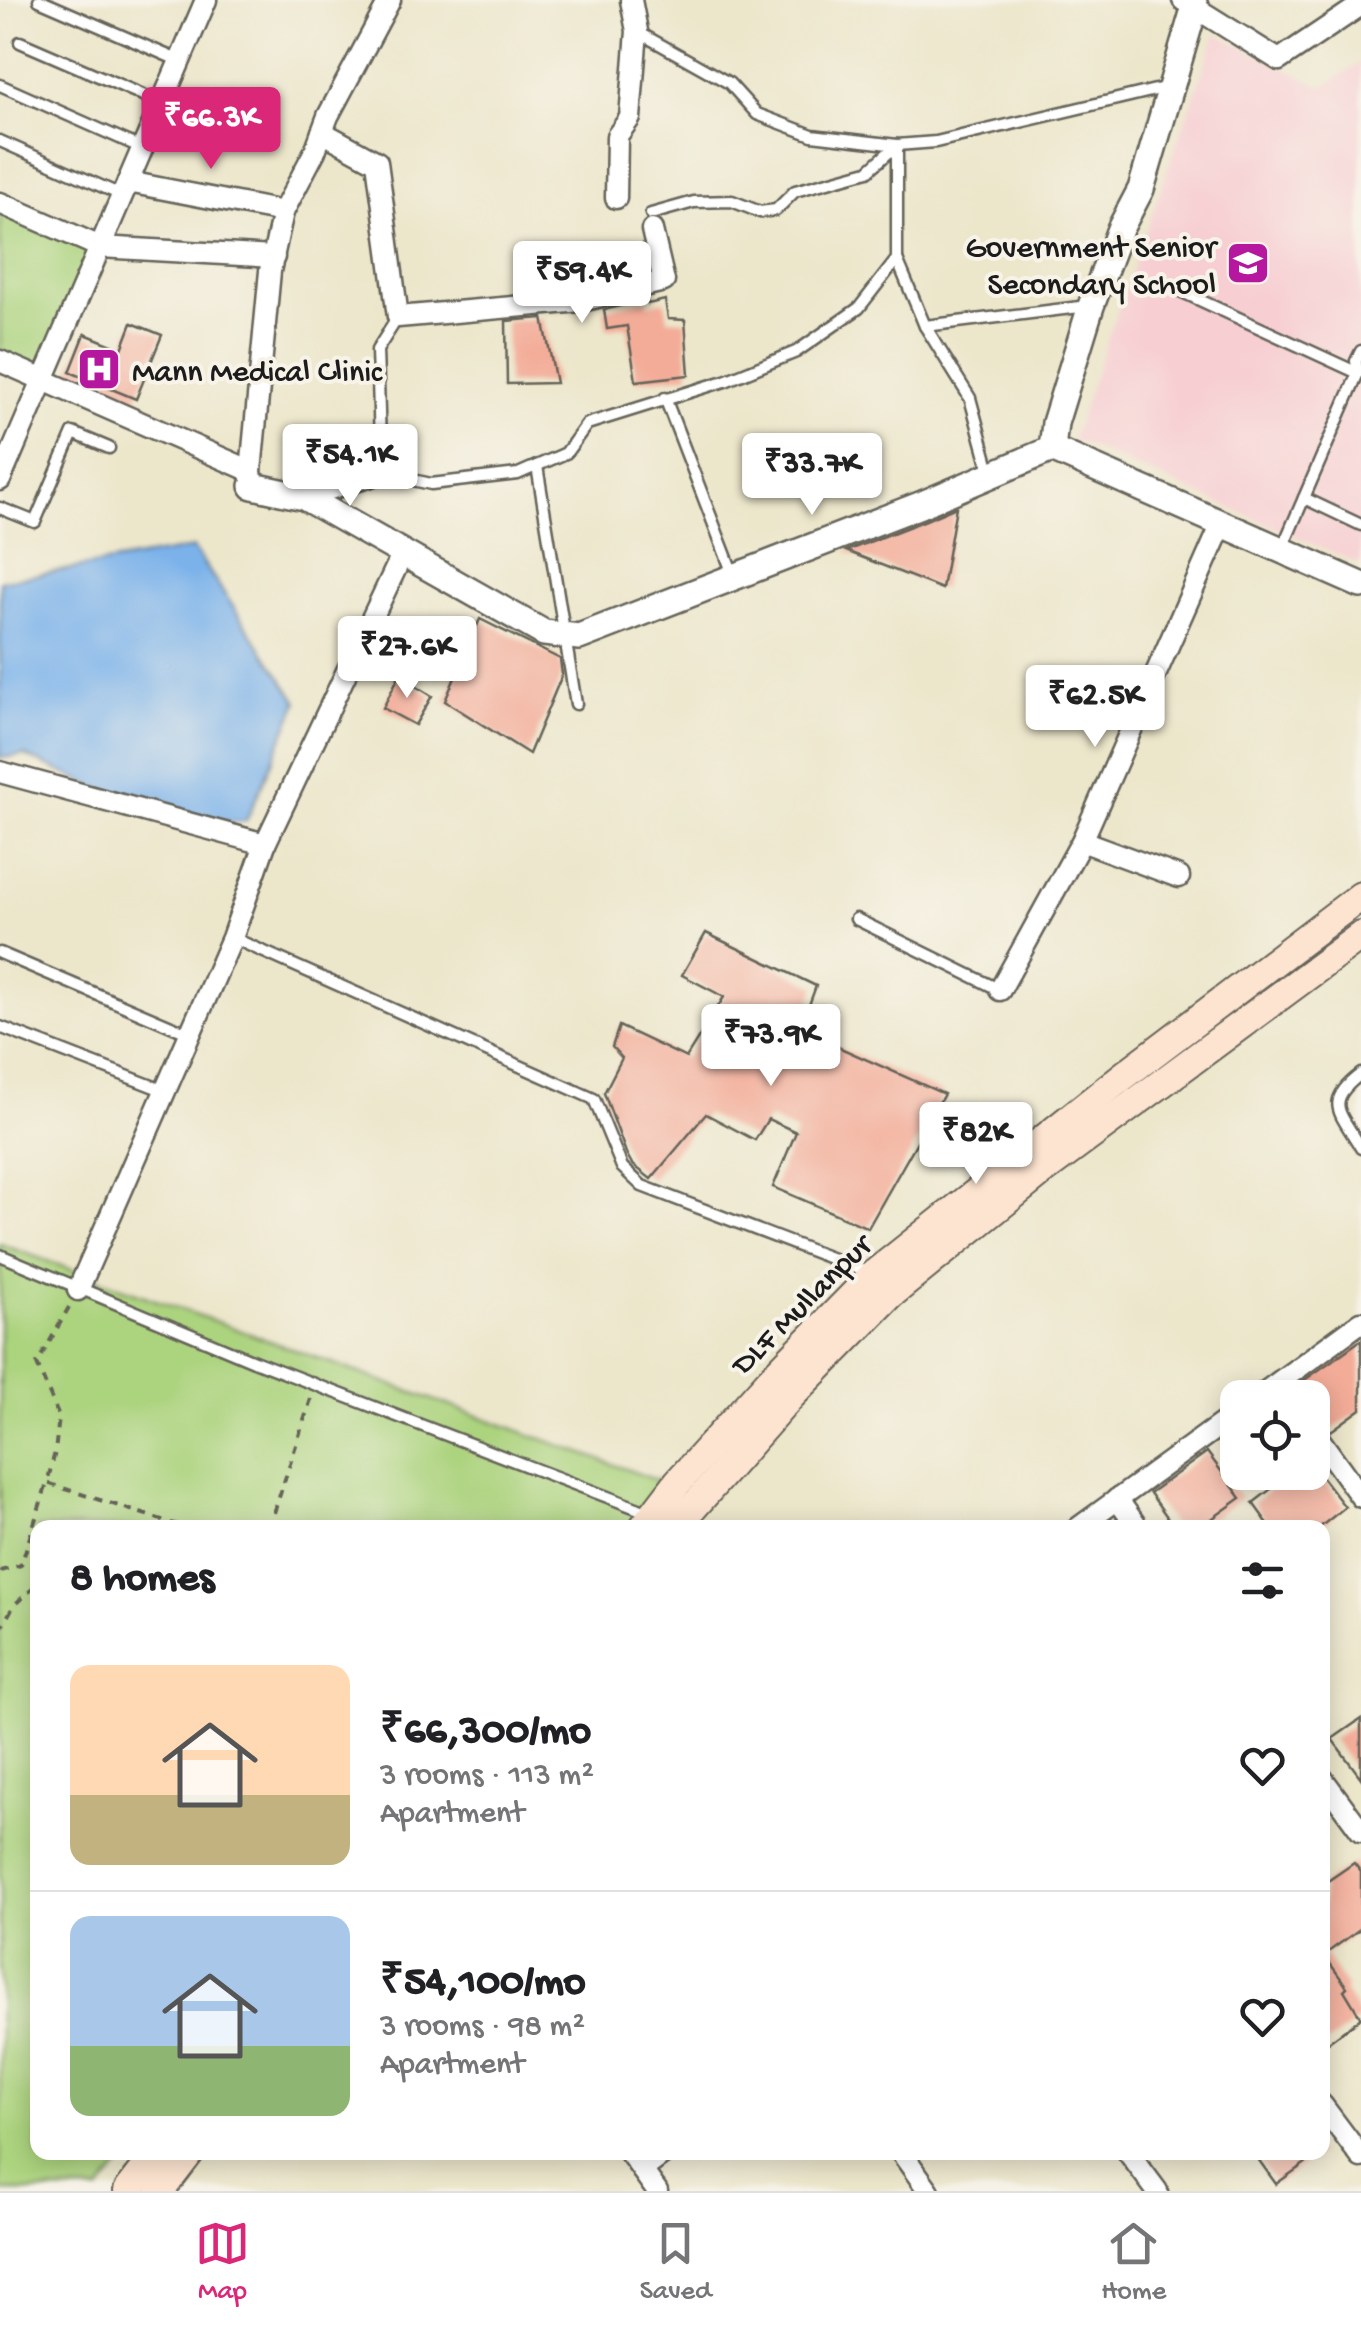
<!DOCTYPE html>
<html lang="en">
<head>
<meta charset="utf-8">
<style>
  body { margin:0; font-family:"Gochi Hand",sans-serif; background:#f2f2f2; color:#202124; height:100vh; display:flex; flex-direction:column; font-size:38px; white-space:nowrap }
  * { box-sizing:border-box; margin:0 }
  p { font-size:32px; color:#757577 }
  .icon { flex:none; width:55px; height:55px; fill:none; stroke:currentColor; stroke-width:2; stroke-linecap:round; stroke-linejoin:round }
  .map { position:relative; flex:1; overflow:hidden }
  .drawer { position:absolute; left:30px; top:1520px; width:1300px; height:640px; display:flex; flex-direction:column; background:#fff; border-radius:20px; box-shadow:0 5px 25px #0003 }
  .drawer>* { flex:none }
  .controls { position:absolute; left:1220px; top:1380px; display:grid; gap:20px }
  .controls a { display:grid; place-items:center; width:110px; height:110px; border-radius:20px; background:#fff; box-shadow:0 5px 25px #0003; font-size:50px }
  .price { position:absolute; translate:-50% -85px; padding:0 22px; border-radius:10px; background:#fff; color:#222; font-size:32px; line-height:65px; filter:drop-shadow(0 2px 5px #0008) }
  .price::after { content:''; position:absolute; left:50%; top:60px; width:30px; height:22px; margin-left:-15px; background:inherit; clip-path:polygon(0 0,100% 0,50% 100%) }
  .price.active { background:#db2777; color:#fff }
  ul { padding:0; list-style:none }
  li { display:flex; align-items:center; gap:30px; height:250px; padding:0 40px }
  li+li { border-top:2px solid #e0e0e0 }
  li span { display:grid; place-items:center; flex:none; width:280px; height:200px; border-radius:20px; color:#555 }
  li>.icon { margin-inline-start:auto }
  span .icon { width:120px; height:120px; fill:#fffc; stroke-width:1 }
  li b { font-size:42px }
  h2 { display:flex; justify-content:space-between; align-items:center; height:120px; padding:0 40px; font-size:42px }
  .menu { display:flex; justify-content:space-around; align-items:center; height:140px; border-top:2px solid #e0e0e0; background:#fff; font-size:28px; color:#757577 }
  .menu a { display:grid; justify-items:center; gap:5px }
  .menu .active { color:#db2777 }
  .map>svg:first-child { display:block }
</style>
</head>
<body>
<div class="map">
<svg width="1361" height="2191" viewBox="0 0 1361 2191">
  <rect width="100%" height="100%" fill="#f7f3e8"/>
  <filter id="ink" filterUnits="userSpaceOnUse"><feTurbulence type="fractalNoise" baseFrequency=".01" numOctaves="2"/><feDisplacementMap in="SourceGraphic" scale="20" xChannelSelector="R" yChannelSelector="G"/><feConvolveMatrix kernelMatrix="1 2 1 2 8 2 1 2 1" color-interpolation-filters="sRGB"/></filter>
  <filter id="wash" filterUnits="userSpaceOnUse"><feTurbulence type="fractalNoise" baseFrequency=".0048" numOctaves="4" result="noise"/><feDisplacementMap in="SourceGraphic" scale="40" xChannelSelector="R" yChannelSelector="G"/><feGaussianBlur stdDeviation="2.25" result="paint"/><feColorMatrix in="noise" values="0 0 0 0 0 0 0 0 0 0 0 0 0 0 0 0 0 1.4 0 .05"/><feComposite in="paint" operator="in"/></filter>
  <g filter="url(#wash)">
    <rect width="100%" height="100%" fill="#ece6cb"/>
    <path fill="#f7cfd3" d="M1216,34L1323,87L1361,62V565L1072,439Z"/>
    <g fill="#acd37e" stroke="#64784d" stroke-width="2.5">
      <path d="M0,203L100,247L45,374L0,354Z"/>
      <path d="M0,1244L673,1486L639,1527L38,1528V2152L131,2153L100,2191H0Z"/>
    </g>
    <path fill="#7cb2ea" stroke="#4c6783" stroke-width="2.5" d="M193,548L298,702L246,821L179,825L24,755L0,758V581Z"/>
    <g id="blocks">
      <g fill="#f3ac98">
        <path d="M647,299L648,304L665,300L668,319L685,320L689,375L636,381L627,326L607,329L604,310Z"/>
        <path d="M543,318L556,383L507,384L506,321Z"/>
        <path d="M132,323L162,335L136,399L70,372L85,334L122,349Z"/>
        <path d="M956,507L942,589L846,551L926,520Z"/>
        <path d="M480,619L560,659L562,675L529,754L445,701Z"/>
        <path d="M399,676L432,696L415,725L383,708Z"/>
        <path d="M706,933L816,986L800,1030L944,1094L868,1228L773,1187L796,1132L768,1119L755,1140L706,1114L651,1179L632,1164L626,1153L604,1093L622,1058L612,1047L619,1026L686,1058L724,997L682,975Z"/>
        <path d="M1361,1340V1409L1331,1431L1312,1403V1398H1308L1299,1384Z"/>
        <path d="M1207,1452L1241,1498L1199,1528H1175L1150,1493Z"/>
        <path d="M1293,1472H1318L1345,1507L1319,1528H1271L1253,1503Z"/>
        <path d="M1361,1719V1778L1332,1739Z"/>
        <path d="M1354,1863L1361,1872V1928L1324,1955L1347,1987L1344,1990L1361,2018L1322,2047V1885Z"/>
        <path d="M1253,2152H1321L1276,2184Z"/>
      </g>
    </g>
  </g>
  <g filter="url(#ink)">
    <use href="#blocks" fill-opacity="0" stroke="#656359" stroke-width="2.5"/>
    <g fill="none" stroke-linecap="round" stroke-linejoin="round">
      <g stroke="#656359" stroke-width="15">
        <g id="service">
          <path d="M39,0L180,61"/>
          <path d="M638,32L729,83L757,114L812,135L897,145L936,142L1168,87"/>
          <path d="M20,42L161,103"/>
          <path d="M0,85L142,148"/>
          <path d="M0,141L121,195"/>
          <path d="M651,214L694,202L732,201L760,212L776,210L795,191L868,171L897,145"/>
          <path d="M897,259L925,326L970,398L990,471"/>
          <path d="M1167,285L1358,373"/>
          <path d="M398,317L377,350L381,473L431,484L518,474L566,453L587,424L725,381L796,352L859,308L897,259V145"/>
          <path d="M925,326L1088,306"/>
          <path d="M665,398L733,574"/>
          <path d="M537,466L576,704"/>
          <path d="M1304,498L1361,525"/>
          <path d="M0,508L35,522L73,433L109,448"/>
          <path d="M1281,551L1358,373L1356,361L1361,351"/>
          <path d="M856,919L1000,990"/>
          <path d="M233,938L594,1099L622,1167L642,1186L872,1274"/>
          <path d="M0,953L190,1034"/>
          <path d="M0,1027L165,1091"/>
          <path d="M1361,1074C1322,1103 1341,1113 1361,1148"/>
          <path d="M0,1255L254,1361L652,1514"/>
        </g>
      </g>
      <g stroke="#656359" stroke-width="25">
        <g id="minor">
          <path d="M1183,0L1279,60L1361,5"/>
          <path d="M322,132L377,162L398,317L581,301L664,281L652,230"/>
          <path d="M128,182L283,212"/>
          <path d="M616,198L617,136L630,118L637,31L631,0"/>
          <path d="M0,203L100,247L274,257"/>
          <path d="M0,361L251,471"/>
          <path d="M0,480L206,0"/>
          <path d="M253,486L251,471L270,271L283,212L315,151L328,116L390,0"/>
          <path d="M304,497L381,473"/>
          <path d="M0,772L265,844"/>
          <path d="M1082,841L1179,877"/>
          <path d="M1000,990L1082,841L1221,526"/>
          <path d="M78,1290L232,938L265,844L403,553"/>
          <path d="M1257,1398L1361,1322"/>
          <path d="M1312,1429L1361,1497"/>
          <path d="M1117,1499L1138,1528"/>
          <path d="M1078,1528L1238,1412"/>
          <path d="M1322,1778L1361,1831"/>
          <path d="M1322,2105L1361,2157"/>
          <path d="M629,2152L657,2191"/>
          <path d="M901,2152L929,2191"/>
          <path d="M1128,2152L1157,2191"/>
          <path d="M642,2170L666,2152"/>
        </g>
      </g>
      <g stroke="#656359" stroke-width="30">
        <g id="tertiary">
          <path d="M1052,449L1055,423L1091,306L1120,229L1141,189L1195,6"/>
          <path d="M253,486L304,497L544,633L579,637L920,505L1052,449L1361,585"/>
        </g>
      </g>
      <g stroke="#656359" stroke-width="32">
        <g id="secondary">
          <path d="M643,1528L678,1482L772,1378L873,1275L1122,1077L1361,896"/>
          <path d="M675,1528L791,1396L891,1294L1044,1170L1361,936"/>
          <path d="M128,2191L158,2152"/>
          <path d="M160,2191L190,2152"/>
        </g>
      </g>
      <g stroke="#656359" stroke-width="4" stroke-dasharray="8 8" stroke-linecap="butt">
        <path d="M69,1307L37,1364L59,1417L55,1452L47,1483L187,1528"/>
        <path d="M269,1528L311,1399"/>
        <path d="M0,1571L21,1565L47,1483"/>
        <path d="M0,1630L14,1605L38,1584"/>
      </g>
      <use href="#service" stroke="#fff" stroke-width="10"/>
      <use href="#minor" stroke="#fff" stroke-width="20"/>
      <use href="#tertiary" stroke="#fff" stroke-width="25"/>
      <use href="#secondary" stroke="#fde4d0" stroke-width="28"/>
    </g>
  </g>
  <defs>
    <g id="school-square" transform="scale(2.25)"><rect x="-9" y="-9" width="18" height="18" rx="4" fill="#b5179e" stroke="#f7f3e8"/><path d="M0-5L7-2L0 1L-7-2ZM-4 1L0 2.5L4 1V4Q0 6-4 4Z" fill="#fff"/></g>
    <g id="hospital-square" transform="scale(2.25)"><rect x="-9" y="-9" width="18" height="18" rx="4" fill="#b5179e" stroke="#f7f3e8"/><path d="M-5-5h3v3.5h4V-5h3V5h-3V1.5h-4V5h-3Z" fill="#fff"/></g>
  </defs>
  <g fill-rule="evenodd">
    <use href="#school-square" x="1248" y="263"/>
    <use href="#hospital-square" x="99" y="369"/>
  </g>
  <g text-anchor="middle" stroke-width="8" stroke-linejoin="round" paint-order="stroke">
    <g font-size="32" fill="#1c1c1c" stroke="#f7f3e8" text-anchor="end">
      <text x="1216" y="256">Government Senior<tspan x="1216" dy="37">Secondary School</tspan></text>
      <text x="132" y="380" text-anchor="start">Mann Medical Clinic</text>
    </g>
    <g font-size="32" fill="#1c1c1c" stroke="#f7f3e8">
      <text transform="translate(800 1303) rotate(-45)" y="11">DLF Mullanpur</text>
    </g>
  </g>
</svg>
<div class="controls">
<a><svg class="icon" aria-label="locate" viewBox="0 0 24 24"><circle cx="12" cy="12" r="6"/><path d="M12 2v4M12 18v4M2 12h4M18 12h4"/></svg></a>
</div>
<b class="price active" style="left:211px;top:172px">₹66.3K</b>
<b class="price" style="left:582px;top:326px">₹59.4K</b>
<b class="price" style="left:350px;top:509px">₹54.1K</b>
<b class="price" style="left:812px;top:518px">₹33.7K</b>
<b class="price" style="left:407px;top:701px">₹27.6K</b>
<b class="price" style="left:1095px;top:750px">₹62.5K</b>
<b class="price" style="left:771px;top:1089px">₹73.9K</b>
<b class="price" style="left:976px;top:1187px">₹82K</b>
<section class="drawer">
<h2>8 homes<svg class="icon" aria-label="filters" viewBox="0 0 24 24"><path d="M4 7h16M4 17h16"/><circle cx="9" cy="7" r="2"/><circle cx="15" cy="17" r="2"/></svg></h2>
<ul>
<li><span style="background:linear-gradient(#ffd9b3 65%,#c2b280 0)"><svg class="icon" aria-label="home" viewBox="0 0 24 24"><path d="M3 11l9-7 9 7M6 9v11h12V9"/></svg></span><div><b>₹66,300/mo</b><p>3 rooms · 113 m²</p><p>Apartment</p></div><svg class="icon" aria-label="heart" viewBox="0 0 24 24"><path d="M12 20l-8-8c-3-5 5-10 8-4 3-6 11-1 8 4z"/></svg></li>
<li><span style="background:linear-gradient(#a9c7e8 65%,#8fb573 0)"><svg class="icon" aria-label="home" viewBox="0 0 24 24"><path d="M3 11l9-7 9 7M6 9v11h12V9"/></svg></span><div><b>₹54,100/mo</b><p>3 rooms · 98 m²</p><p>Apartment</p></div><svg class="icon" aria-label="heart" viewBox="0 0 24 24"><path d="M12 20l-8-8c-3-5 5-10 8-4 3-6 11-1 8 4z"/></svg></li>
</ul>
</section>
</div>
<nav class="menu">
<a class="active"><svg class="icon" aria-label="map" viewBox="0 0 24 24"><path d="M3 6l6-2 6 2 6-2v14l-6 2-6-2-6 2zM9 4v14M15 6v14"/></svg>Map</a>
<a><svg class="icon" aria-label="saved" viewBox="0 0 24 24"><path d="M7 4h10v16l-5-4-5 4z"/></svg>Saved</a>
<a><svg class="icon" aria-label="home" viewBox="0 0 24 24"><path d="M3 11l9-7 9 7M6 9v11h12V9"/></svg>Home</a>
</nav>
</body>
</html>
